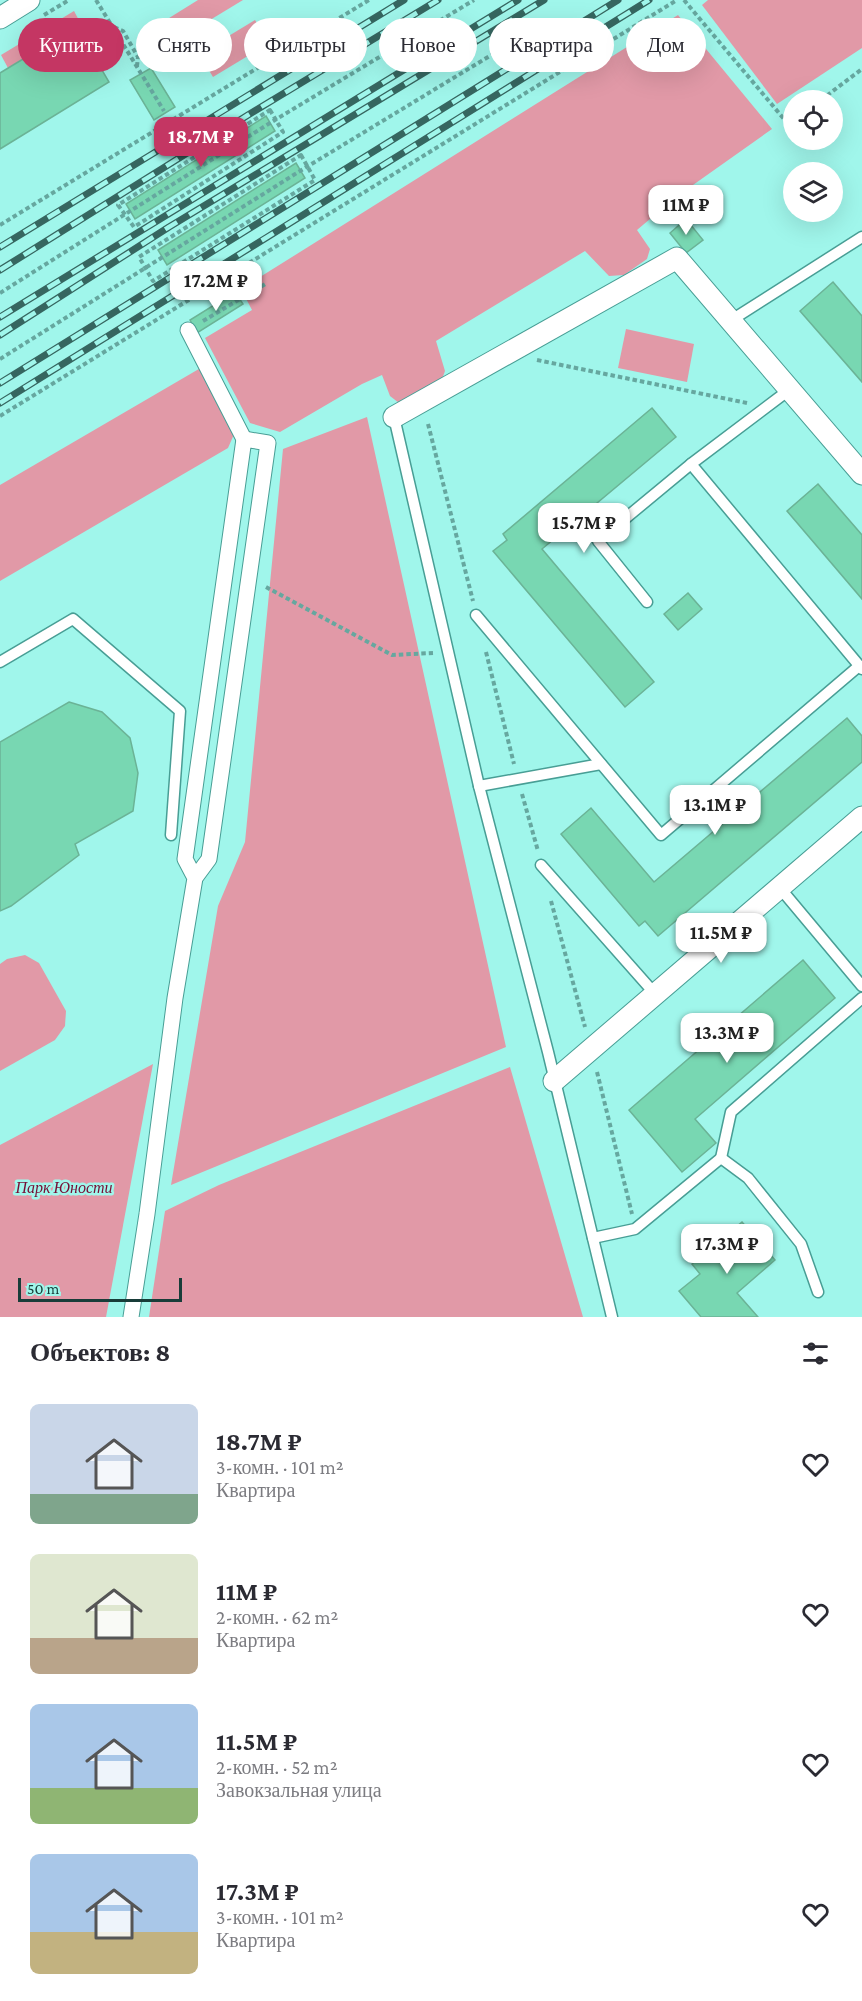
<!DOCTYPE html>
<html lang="ru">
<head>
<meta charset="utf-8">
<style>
  body { margin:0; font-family:"Crimson Pro",serif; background:#f7f7f7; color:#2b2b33; height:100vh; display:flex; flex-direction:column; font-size:22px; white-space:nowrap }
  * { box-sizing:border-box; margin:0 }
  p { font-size:20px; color:#7c7c81 }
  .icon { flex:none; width:33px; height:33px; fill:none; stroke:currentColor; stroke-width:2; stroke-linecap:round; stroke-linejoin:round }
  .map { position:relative; height:1317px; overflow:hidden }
  .details { display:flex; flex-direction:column; background:#fff; flex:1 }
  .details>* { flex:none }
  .guide { position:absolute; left:18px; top:18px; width:826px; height:54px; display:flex; gap:12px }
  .buttons { position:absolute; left:783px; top:90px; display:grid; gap:12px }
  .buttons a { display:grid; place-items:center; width:60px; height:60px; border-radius:50%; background:#fff; box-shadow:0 6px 24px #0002; font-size:30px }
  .scale { position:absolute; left:18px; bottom:15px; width:164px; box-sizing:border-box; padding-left:6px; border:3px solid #183d39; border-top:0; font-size:16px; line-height:21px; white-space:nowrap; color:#183d39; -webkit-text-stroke:4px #a0f6eb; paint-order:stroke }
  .price { position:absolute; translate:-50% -51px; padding:0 14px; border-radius:12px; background:#fff; color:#222; font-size:20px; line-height:39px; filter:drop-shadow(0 2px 3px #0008) }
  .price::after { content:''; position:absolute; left:50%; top:36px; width:18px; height:14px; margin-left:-9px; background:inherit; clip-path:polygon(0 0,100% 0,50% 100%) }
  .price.current { background:#c43663; color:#fff }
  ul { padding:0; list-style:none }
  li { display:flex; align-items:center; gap:18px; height:150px; padding:0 30px }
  li span { display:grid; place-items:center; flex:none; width:168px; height:120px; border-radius:9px; color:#555 }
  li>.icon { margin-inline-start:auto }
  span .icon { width:72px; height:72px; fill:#fffc; stroke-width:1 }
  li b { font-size:26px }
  h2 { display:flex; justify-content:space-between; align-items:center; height:72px; padding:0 30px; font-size:26px }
  .pill { padding:0 21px; border-radius:27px; background:#fff; box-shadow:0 6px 24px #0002; font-size:21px; line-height:54px }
  .pill.current { background:#c43663; color:#fff }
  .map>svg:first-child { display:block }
</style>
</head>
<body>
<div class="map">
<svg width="862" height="1317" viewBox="0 0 862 1317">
  <rect width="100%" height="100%" fill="#a0f6eb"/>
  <g fill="#e199a7">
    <path d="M198,0H243L149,57L137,38Z"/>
    <path d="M708,0H862V48L777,104L702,5Z"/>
    <path d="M74,11L81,24L8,68L1,55Z"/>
    <path d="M678,15L772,129L676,197L637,230L650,249L647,259L624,275L609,276L585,251L436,341L445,371L441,382L399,403L390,396L382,375L362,384L280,432L250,423L205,338L252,310L241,289Z"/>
    <path d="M255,20L269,43L213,77L199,54Z"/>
    <path d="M626,329L694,344L687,382L618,368Z"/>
    <path d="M204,366L238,425L228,448L0,581V485Z"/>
    <path d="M367,417L506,1047L171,1185L218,906L245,842L283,449Z"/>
    <path d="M25,955L39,963L66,1011L65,1026L55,1040L0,1071V964L7,959Z"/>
    <path d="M153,1064L106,1317H0V1145Z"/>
    <path d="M510,1067L583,1317H149L165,1211L219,1185Z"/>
  </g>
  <g fill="#78d7b2" stroke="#6bb396" stroke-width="1.5">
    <path d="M89,19L113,56L99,65L109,82L0,149V73Z"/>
    <path d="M151,68L175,107L154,120L130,80Z"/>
    <path d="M266,116L275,131L135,219L126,204Z"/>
    <path d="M296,163L305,178L167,265L158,250Z"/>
    <path d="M686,219L703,240L686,253L670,233Z"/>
    <path d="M833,282L862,316V382L800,311Z"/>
    <path d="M235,292L243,304L197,333L190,320Z"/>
    <path d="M652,408L676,437L542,549L654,682L625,707L493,551L507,540L503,534Z"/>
    <path d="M818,484L862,535V599L787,511Z"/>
    <path d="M688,593L702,609L678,630L664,614Z"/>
    <path d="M69,702L102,712L130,738L138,773L133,811L75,844L79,855L11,906L0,911V742Z"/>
    <path d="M847,718L862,736V762L658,936L645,921L639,926L561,834L591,808L654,882Z"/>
    <path d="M803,960L835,998L695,1119L716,1143L682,1172L629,1110Z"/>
    <path d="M742,1222L775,1260L737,1293L758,1317H701L679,1291L700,1274L692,1264Z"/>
  </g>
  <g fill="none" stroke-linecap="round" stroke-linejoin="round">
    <g stroke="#489e95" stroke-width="13">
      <g id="service">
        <path d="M730,321L862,237"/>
        <path d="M789,390L691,464L862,669"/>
        <path d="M394,417L479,786L548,1052L612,1317"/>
        <path d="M647,602L598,541L691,464"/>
        <path d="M476,615L661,835L859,666"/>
        <path d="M0,662L73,619L180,711L171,835"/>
        <path d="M479,786L601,764"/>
        <path d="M541,865L656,995"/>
        <path d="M780,888L862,986"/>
        <path d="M721,1158L731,1112L862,998"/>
        <path d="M593,1238L635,1229L721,1158L748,1178L801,1244L818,1292"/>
      </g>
    </g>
    <g stroke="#489e95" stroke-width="17">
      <g id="pedestrian">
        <path d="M188,330L244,439"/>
        <path d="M131,1317L147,1214L175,998L195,878L185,859L244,439L268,443L209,859L195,878"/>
      </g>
    </g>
    <g stroke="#489e95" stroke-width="23">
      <g id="minor">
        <path d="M0,18L29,0"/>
        <path d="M394,417L677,258L862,474"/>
        <path d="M554,1081L862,817"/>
      </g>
    </g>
    <g stroke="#66a79f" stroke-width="4" stroke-dasharray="4.5 3" stroke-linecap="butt">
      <path d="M96,0L164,111"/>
      <path d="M684,0L789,125L794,121"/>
      <path d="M44,15L69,0"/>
      <path d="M114,27L123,31L138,57L137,66"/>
      <path d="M821,100L862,69"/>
      <path d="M270,110L283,132L134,227L118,205Z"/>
      <path d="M301,155L315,180L153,281L139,257Z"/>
      <path d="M0,225L369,0"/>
      <path d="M0,293L270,123L474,0"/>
      <path d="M203,321L267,283"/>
      <path d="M0,359L300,171L526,34"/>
      <path d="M537,360L747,403"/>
      <path d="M0,416L677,0"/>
      <path d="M428,424L473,601"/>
      <path d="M266,587L392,655L433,653"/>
      <path d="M486,652L514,764"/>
      <path d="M522,794L538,851"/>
      <path d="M551,901L585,1027"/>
      <path d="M597,1072L632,1214"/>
    </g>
    <use href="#service" stroke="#fff" stroke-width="10"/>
    <use href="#pedestrian" stroke="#fff" stroke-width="15"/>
    <use href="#minor" stroke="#fff" stroke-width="21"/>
    <g stroke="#366660" stroke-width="7">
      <g id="rail">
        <path d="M0,247L404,0"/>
        <path d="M0,270L248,115L438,0"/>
        <path d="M0,317L518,0"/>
        <path d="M0,335L169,227L544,0"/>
        <path d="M0,383L618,0"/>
        <path d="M0,403L649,0"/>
      </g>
    </g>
    <use href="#rail" stroke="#a0f6eb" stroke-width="4.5" stroke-dasharray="14" stroke-linecap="butt"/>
  </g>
  <g text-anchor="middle" stroke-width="5" stroke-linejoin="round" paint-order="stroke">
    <g font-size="16" font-style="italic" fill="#750e34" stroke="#a0f6eb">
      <text x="64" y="1193">Парк Юности</text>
    </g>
  </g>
</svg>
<div class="buttons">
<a><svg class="icon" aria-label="locate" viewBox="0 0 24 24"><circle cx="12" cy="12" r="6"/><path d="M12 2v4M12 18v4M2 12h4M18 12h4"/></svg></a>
<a><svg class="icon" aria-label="layers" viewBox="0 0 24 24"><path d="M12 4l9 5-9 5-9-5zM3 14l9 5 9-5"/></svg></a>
</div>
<div class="scale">50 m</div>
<b class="price current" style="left:201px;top:168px">18.7M ₽</b>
<b class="price" style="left:686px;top:236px">11M ₽</b>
<b class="price" style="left:216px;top:312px">17.2M ₽</b>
<b class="price" style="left:584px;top:554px">15.7M ₽</b>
<b class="price" style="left:715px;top:836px">13.1M ₽</b>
<b class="price" style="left:721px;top:964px">11.5M ₽</b>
<b class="price" style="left:727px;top:1064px">13.3M ₽</b>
<b class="price" style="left:727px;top:1275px">17.3M ₽</b>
<div class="guide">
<a class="pill current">Купить</a>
<a class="pill">Снять</a>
<a class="pill">Фильтры</a>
<a class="pill">Новое</a>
<a class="pill">Квартира</a>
<a class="pill">Дом</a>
</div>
</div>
<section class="details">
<h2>Объектов: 8<svg class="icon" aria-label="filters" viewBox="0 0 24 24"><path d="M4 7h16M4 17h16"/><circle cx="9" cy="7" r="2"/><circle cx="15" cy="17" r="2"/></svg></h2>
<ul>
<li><span style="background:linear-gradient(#c9d6e8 75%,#7fa58c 0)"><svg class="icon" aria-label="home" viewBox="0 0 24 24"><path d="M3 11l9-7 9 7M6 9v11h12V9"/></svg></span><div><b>18.7M ₽</b><p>3-комн. · 101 m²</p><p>Квартира</p></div><svg class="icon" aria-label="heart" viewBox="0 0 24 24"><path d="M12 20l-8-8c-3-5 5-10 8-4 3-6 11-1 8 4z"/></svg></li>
<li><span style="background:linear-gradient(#dfe7d0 70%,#b9a48a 0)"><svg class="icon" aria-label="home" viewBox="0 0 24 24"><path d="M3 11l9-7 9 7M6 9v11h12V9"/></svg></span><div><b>11M ₽</b><p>2-комн. · 62 m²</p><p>Квартира</p></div><svg class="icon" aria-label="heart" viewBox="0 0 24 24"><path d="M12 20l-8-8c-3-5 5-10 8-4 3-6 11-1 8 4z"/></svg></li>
<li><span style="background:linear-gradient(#a9c7e8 70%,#8fb573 0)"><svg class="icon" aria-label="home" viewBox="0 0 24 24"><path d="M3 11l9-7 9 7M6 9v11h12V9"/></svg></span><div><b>11.5M ₽</b><p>2-комн. · 52 m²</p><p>Завокзальная улица</p></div><svg class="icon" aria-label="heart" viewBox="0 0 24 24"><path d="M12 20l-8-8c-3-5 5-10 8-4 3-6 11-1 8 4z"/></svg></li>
<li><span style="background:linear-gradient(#a9c7e8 65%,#c2b280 0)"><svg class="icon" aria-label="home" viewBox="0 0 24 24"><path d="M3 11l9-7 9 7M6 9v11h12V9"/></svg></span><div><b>17.3M ₽</b><p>3-комн. · 101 m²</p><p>Квартира</p></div><svg class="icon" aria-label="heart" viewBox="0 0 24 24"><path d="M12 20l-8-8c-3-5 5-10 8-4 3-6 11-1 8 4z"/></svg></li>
</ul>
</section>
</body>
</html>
